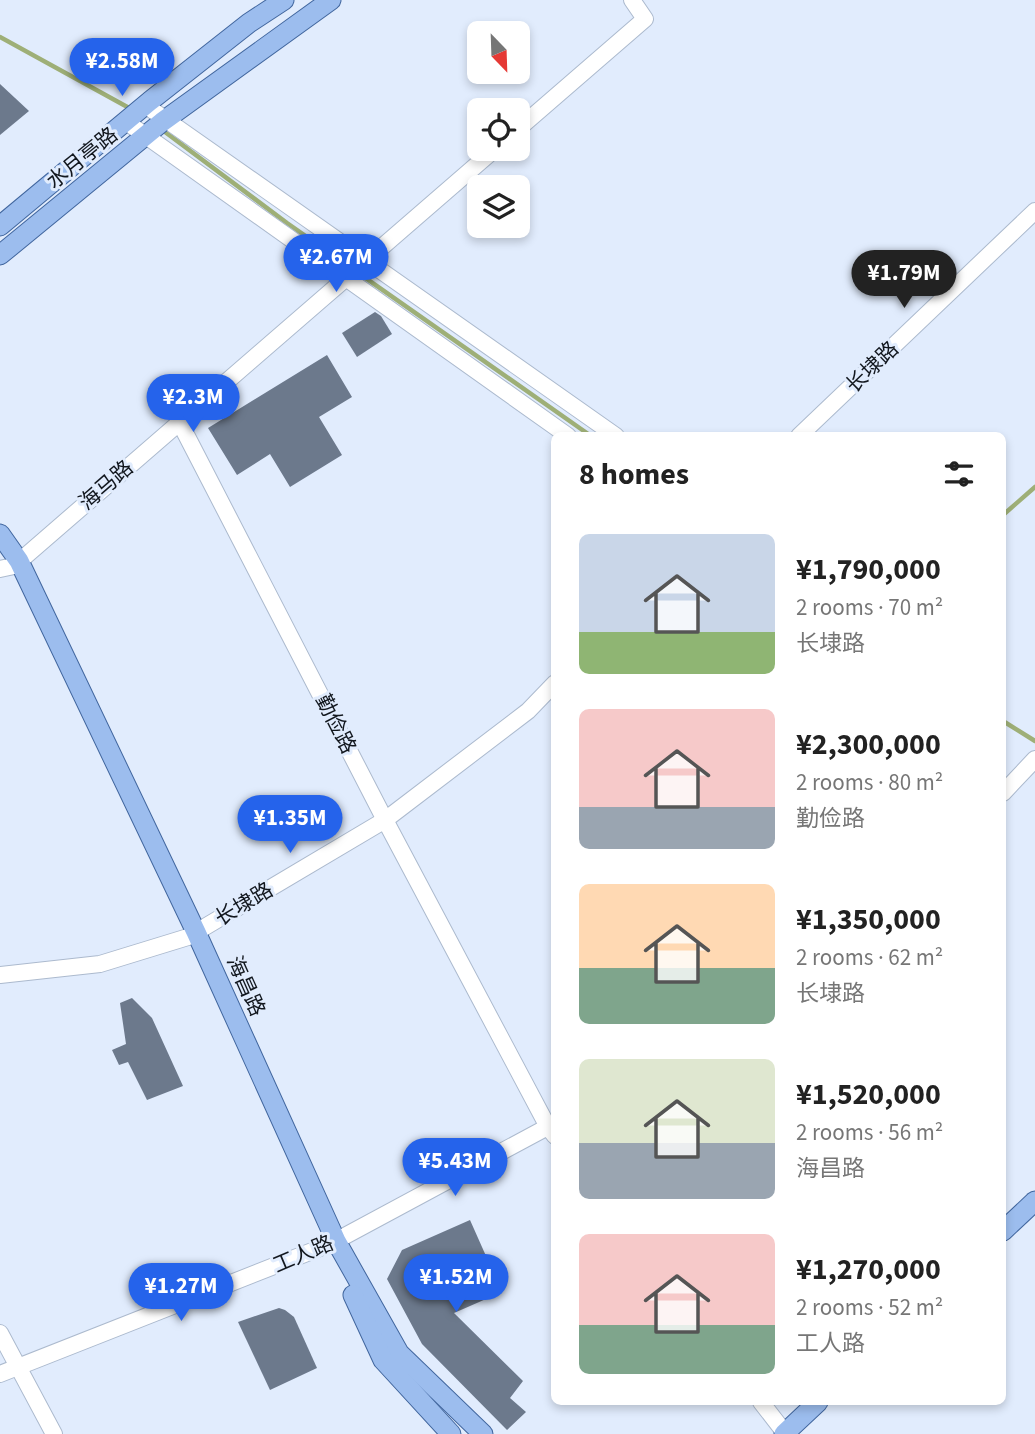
<!DOCTYPE html>
<html lang="en">
<head>
<meta charset="utf-8">
<style>
  body { margin:0; font-family:"Source Sans 3","Noto Sans SC",sans-serif; background:#f2f2f2; color:#222; height:100vh; display:flex; flex-direction:column; font-size:26px; white-space:nowrap }
  * { box-sizing:border-box; margin:0 }
  p { font-size:23px; color:#767676 }
  .icon { flex:none; width:38px; height:38px; fill:none; stroke:currentColor; stroke-width:2; stroke-linecap:round; stroke-linejoin:round }
  .map { position:relative; flex:1; overflow:hidden }
  .side { position:absolute; left:551px; top:432px; width:455px; height:973px; display:flex; flex-direction:column; background:#fff; border-radius:10px; box-shadow:0 4px 10px #0003 }
  .side>* { flex:none }
  .needle { width:46px; rotate:157deg }
  .buttons { position:absolute; left:467px; top:21px; display:grid; gap:14px }
  .buttons a { display:grid; place-items:center; width:63px; height:63px; border-radius:10px; background:#fff; box-shadow:0 4px 10px #0003; font-size:35px }
  .price { position:absolute; translate:-50% -60px; padding:0 16px; border-radius:24px; background:#2563eb; color:#fff; font-size:23px; line-height:46px; filter:drop-shadow(0 2px 4px #0008) }
  .price::after { content:''; position:absolute; left:50%; top:42px; width:21px; height:16px; margin-left:-10px; background:inherit; clip-path:polygon(0 0,100% 0,50% 100%) }
  .price.on { background:#222; color:#fff }
  ul { padding:0; list-style:none }
  li { display:flex; align-items:center; gap:21px; height:175px; padding:0 28px }
  li span { display:grid; place-items:center; flex:none; width:196px; height:140px; border-radius:10px; color:#555 }
  li>.icon { margin-inline-start:auto }
  span .icon { width:84px; height:84px; fill:#fffc; stroke-width:1 }
  li b { font-size:30px }
  h2 { display:flex; justify-content:space-between; align-items:center; height:84px; padding:0 28px; font-size:30px }
  .map>svg:first-child { display:block }
</style>
</head>
<body>
<div class="map">
<svg width="1035" height="1434" viewBox="0 0 1035 1434">
  <rect width="100%" height="100%" fill="#e1ecfd"/>
  <g fill="none" stroke-linecap="round" stroke-linejoin="round">
    <g stroke="#9eaf77" stroke-width="4.5">
      <path d="M0,37L131,109"/>
      <path d="M161,129L287,223L591,436"/>
      <path d="M1003,515L1035,487"/>
      <path d="M1003,721L1035,741"/>
    </g>
  </g>
  <g fill="#6c798c">
    <path d="M0,84L29,111L0,135Z"/>
    <path d="M375,312L381,316L392,334L357,357L342,333Z"/>
    <path d="M327,355L352,397L319,417L342,455L290,487L270,454L237,475L208,428Z"/>
    <path d="M132,998L152,1018L183,1086L147,1100L128,1062L119,1065L112,1050L126,1044L120,1003Z"/>
    <path d="M470,1220L502,1292L454,1313L523,1381L510,1398L526,1412L507,1430L422,1344L387,1279L402,1250Z"/>
    <path d="M279,1308L285,1310L294,1317L317,1368L270,1390L238,1322Z"/>
  </g>
  <g fill="none" stroke-linecap="round" stroke-linejoin="round">
    <g stroke="#acbace" stroke-width="18">
      <g id="minor">
        <path d="M145,105L616,436"/>
        <path d="M125,121L568,436"/>
        <path d="M518,129L645,19L632,0"/>
        <path d="M179,421L385,820L548,1127L555,1136"/>
        <path d="M799,436L1035,211"/>
        <path d="M0,569L14,566L495,149"/>
        <path d="M1003,793L1035,759"/>
        <path d="M0,975L100,964L188,937L385,820L528,711L555,683"/>
        <path d="M0,1333L54,1434"/>
        <path d="M0,1374L330,1244L555,1123"/>
        <path d="M761,1402L785,1433"/>
      </g>
    </g>
    <g stroke="#41669e" stroke-width="21">
      <g id="major">
        <path d="M0,226L150,101L249,23L284,0"/>
        <path d="M0,255L162,122L331,0"/>
        <path d="M0,534L19,561L196,932L336,1241L399,1353L483,1434"/>
        <path d="M1003,1231L1035,1201"/>
        <path d="M353,1295L383,1360L451,1434"/>
        <path d="M784,1434L818,1402"/>
      </g>
    </g>
    <use href="#minor" stroke="#fff" stroke-width="16"/>
    <use href="#major" stroke="#9cbdee" stroke-width="19"/>
  </g>
  <g text-anchor="middle" stroke-width="6" stroke-linejoin="round" paint-order="stroke">
    <g font-size="21" fill="#12171e" stroke="#e1ecfd">
      <text transform="translate(82 158) rotate(-39)" y="7">水月亭路</text>
      <text transform="translate(872 367) rotate(-44)" y="7">长埭路</text>
      <text transform="translate(106 485) rotate(-41)" y="7">海马路</text>
      <text transform="translate(336 724) rotate(63)" y="7">勤俭路</text>
      <text transform="translate(244 904) rotate(-31)" y="7">长埭路</text>
      <text transform="translate(246 986) rotate(66)" y="7">海昌路</text>
      <text transform="translate(303 1254) rotate(-23)" y="7">工人路</text>
    </g>
  </g>
</svg>
<div class="buttons">
<a><svg class="needle" viewBox="-14 -14 28 28"><path d="M0-13l5 13h-10z" fill="#e53935"/><path d="M0 13l5-13h-10z" fill="#767676"/></svg></a>
<a><svg class="icon" aria-label="locate" viewBox="0 0 24 24"><circle cx="12" cy="12" r="6"/><path d="M12 2v4M12 18v4M2 12h4M18 12h4"/></svg></a>
<a><svg class="icon" aria-label="layers" viewBox="0 0 24 24"><path d="M12 4l9 5-9 5-9-5zM3 14l9 5 9-5"/></svg></a>
</div>
<b class="price" style="left:122px;top:98px">¥2.58M</b>
<b class="price" style="left:336px;top:294px">¥2.67M</b>
<b class="price on" style="left:904px;top:310px">¥1.79M</b>
<b class="price" style="left:193px;top:434px">¥2.3M</b>
<b class="price" style="left:290px;top:855px">¥1.35M</b>
<b class="price" style="left:455px;top:1198px">¥5.43M</b>
<b class="price" style="left:456px;top:1314px">¥1.52M</b>
<b class="price" style="left:181px;top:1323px">¥1.27M</b>
<section class="side">
<h2>8 homes<svg class="icon" aria-label="filters" viewBox="0 0 24 24"><path d="M4 7h16M4 17h16"/><circle cx="9" cy="7" r="2"/><circle cx="15" cy="17" r="2"/></svg></h2>
<ul>
<li><span style="background:linear-gradient(#c9d6e8 70%,#8fb573 0)"><svg class="icon" aria-label="home" viewBox="0 0 24 24"><path d="M3 11l9-7 9 7M6 9v11h12V9"/></svg></span><div><b>¥1,790,000</b><p>2 rooms · 70 m²</p><p>长埭路</p></div></li>
<li><span style="background:linear-gradient(#f6c9c9 70%,#9aa5b1 0)"><svg class="icon" aria-label="home" viewBox="0 0 24 24"><path d="M3 11l9-7 9 7M6 9v11h12V9"/></svg></span><div><b>¥2,300,000</b><p>2 rooms · 80 m²</p><p>勤俭路</p></div></li>
<li><span style="background:linear-gradient(#ffd9b3 60%,#7fa58c 0)"><svg class="icon" aria-label="home" viewBox="0 0 24 24"><path d="M3 11l9-7 9 7M6 9v11h12V9"/></svg></span><div><b>¥1,350,000</b><p>2 rooms · 62 m²</p><p>长埭路</p></div></li>
<li><span style="background:linear-gradient(#dfe7d0 60%,#9aa5b1 0)"><svg class="icon" aria-label="home" viewBox="0 0 24 24"><path d="M3 11l9-7 9 7M6 9v11h12V9"/></svg></span><div><b>¥1,520,000</b><p>2 rooms · 56 m²</p><p>海昌路</p></div></li>
<li><span style="background:linear-gradient(#f6c9c9 65%,#7fa58c 0)"><svg class="icon" aria-label="home" viewBox="0 0 24 24"><path d="M3 11l9-7 9 7M6 9v11h12V9"/></svg></span><div><b>¥1,270,000</b><p>2 rooms · 52 m²</p><p>工人路</p></div></li>
</ul>
</section>
</div>
</body>
</html>
